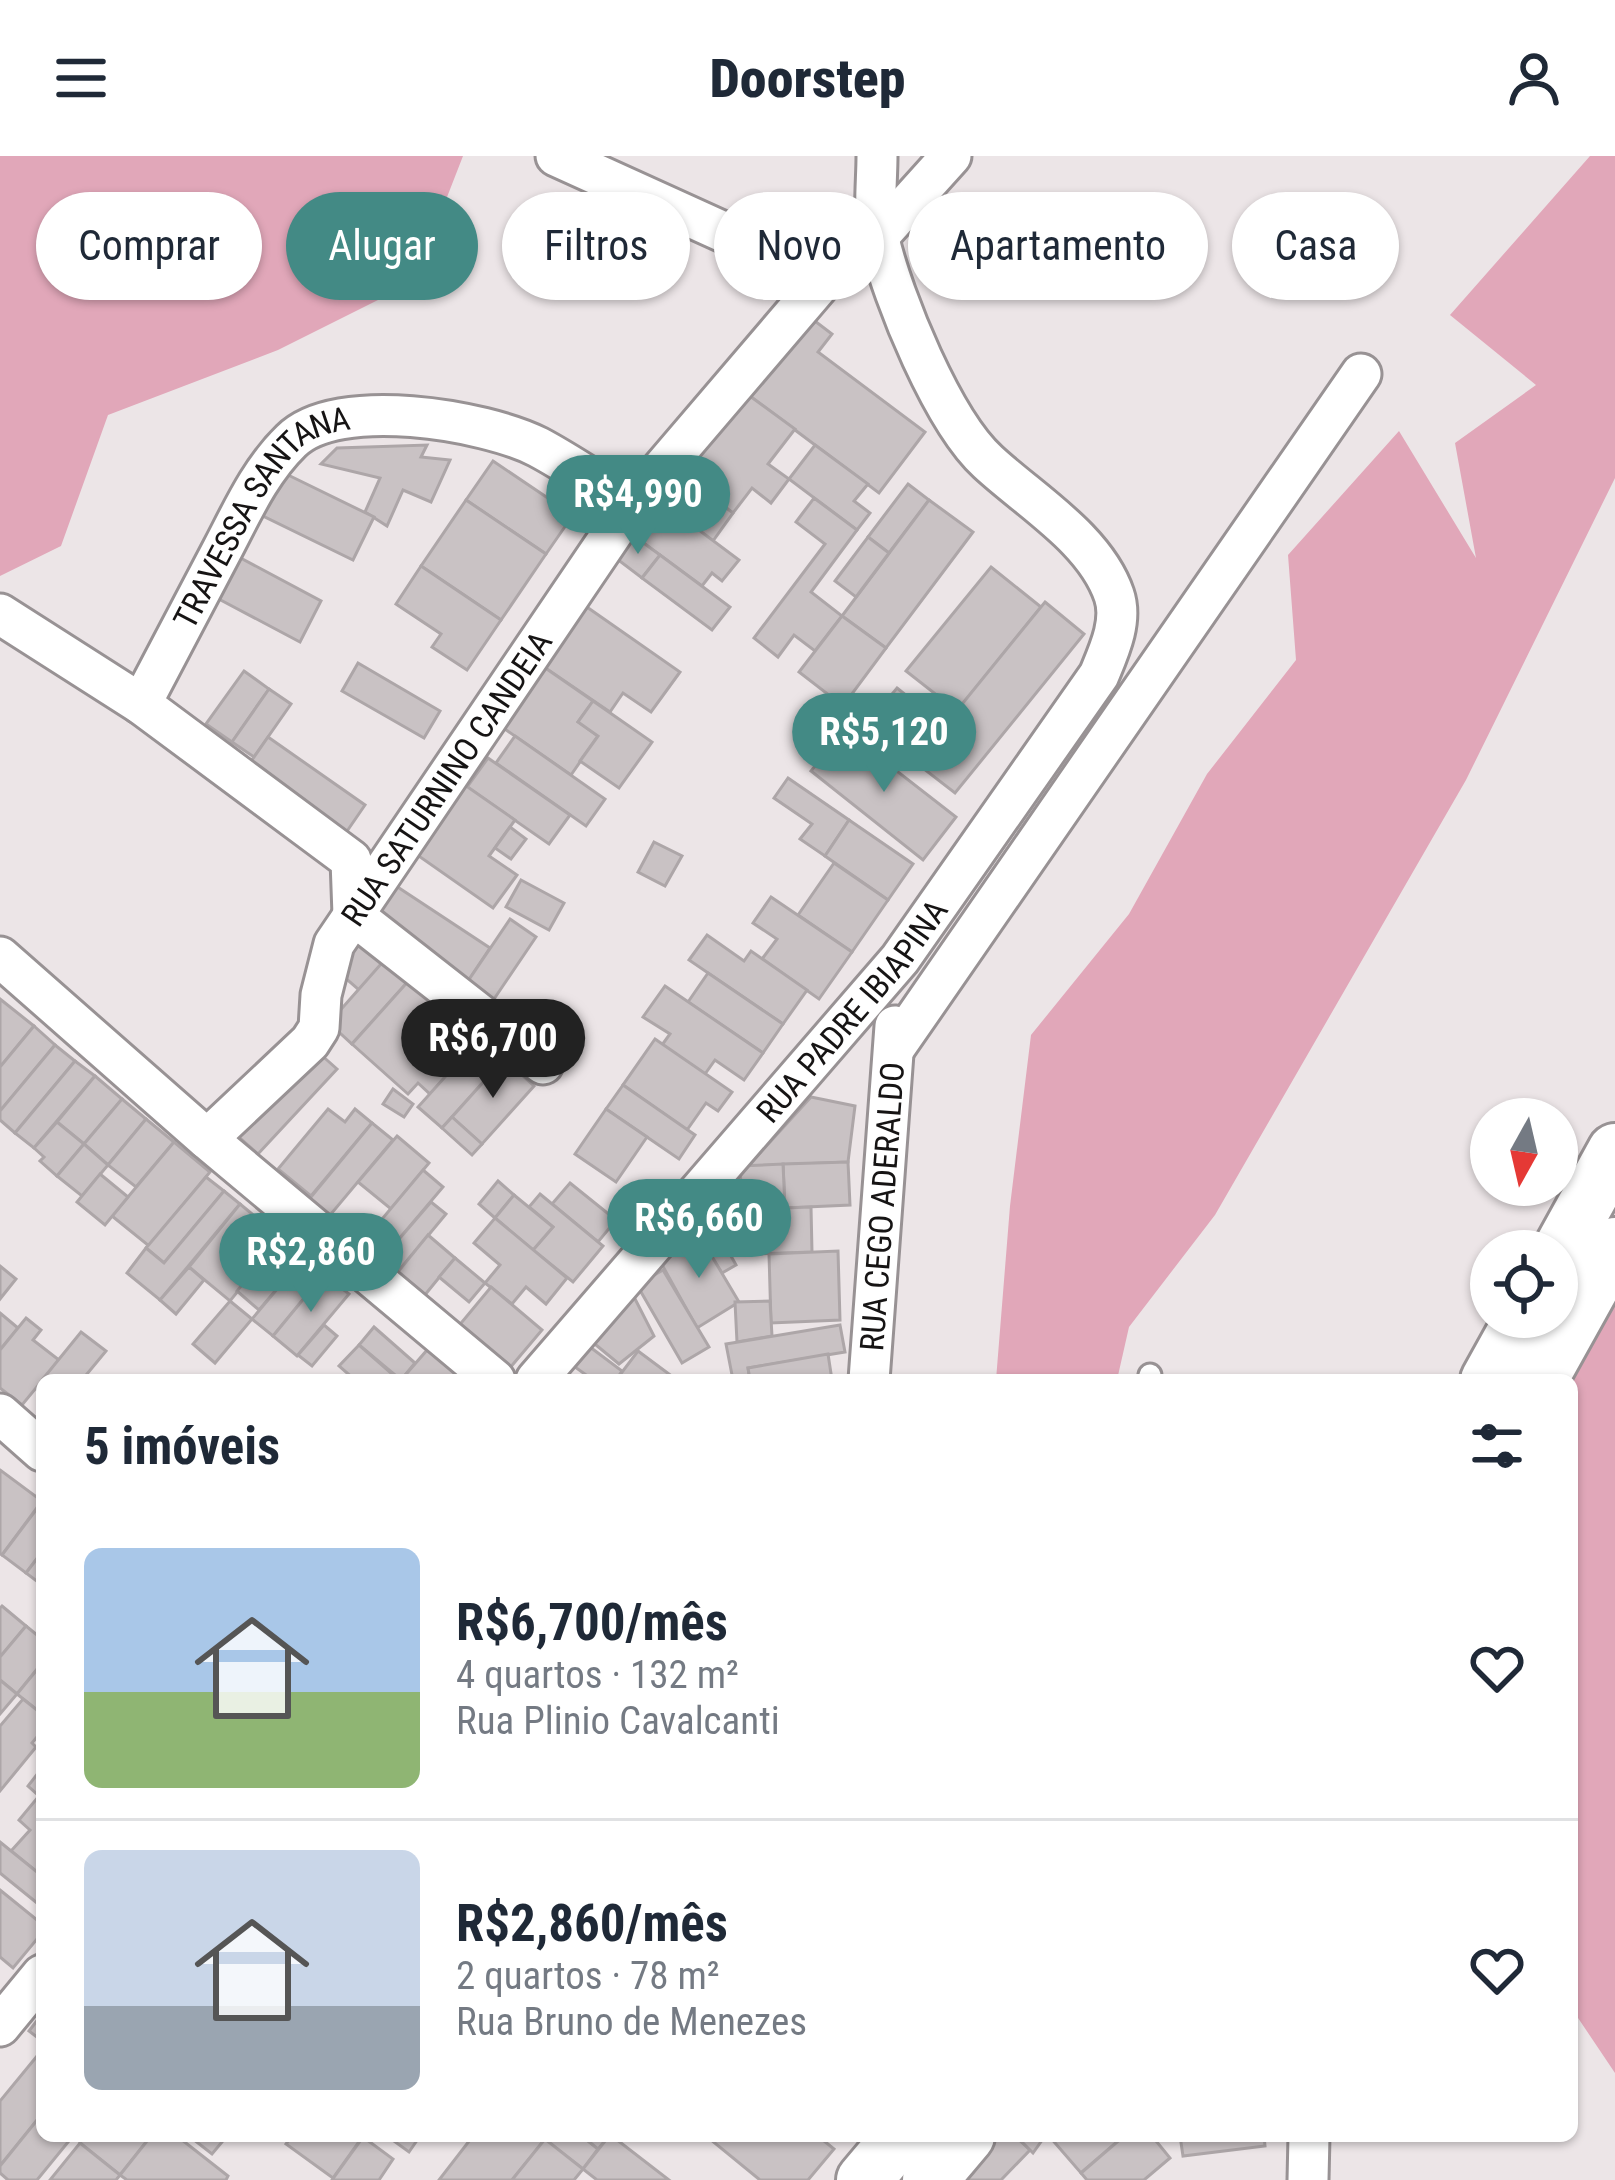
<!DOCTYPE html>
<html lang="pt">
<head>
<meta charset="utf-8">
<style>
  body { margin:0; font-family:"Roboto Condensed",sans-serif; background:#f6f6f7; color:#1f2937; height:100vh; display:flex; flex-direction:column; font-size:45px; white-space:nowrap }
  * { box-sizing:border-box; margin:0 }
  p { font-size:39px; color:#747a83 }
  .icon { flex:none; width:66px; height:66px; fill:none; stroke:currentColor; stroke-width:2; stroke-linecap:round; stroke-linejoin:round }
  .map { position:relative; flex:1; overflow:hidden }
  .side { position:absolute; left:36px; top:1218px; width:1542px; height:768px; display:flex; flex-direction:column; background:#fff; border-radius:18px; box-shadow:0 3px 9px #0004 }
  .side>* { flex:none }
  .banner { position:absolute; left:36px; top:36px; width:1545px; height:108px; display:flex; gap:24px }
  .needle { width:78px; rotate:188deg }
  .fabs { position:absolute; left:1470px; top:942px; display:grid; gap:24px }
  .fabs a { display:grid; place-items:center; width:108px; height:108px; border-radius:50%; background:#fff; box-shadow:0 3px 9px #0004; font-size:60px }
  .price { position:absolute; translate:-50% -102px; padding:0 27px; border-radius:42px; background:#438a85; color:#fff; font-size:39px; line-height:78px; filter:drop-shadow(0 3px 6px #0008) }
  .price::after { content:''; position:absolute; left:50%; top:72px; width:36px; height:27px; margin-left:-18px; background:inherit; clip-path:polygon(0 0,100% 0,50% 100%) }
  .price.on { background:#222; color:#fff }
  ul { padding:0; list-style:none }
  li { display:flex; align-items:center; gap:36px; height:300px; padding:0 48px }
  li+li { border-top:3px solid #e0e1e3 }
  li span { display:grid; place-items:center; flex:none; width:336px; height:240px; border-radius:18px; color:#555 }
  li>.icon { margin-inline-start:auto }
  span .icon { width:144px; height:144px; fill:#fffc; stroke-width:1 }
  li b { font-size:51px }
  h2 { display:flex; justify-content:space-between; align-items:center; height:144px; padding:0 48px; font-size:51px }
  .tag { padding:0 42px; border-radius:54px; background:#fff; box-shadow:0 3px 9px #0004; font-size:42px; line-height:108px }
  .tag.on { background:#438a85; color:#fff }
  header { display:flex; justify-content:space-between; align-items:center; height:156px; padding:0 48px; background:#fff; font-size:54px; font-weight:800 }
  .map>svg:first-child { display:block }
</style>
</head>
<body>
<header><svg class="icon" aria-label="menu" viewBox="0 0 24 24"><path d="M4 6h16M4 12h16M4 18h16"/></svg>Doorstep<svg class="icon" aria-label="person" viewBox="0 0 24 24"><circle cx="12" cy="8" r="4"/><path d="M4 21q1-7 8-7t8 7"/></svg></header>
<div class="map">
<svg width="1615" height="2024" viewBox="0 0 1615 2024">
  <rect width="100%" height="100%" fill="#ece5e7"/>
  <g fill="#e1a7b9">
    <path d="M0,0H463L414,126L278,194L108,259L61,390L0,420Z"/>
    <path d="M1590,0H1615V322L1466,624L1215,1059L1129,1171L1117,1224H996L1010,1050L1031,879L1129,758L1207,618L1296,504L1288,399L1399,275L1476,402L1455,287L1536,229L1450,159Z"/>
    <path d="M1615,1131V1917L1572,1853V1224H1563Z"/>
  </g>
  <g fill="#c9c2c4" stroke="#ada6a8" stroke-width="3">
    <path d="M803,156L832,178L818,196L925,276L879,337L743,235Z"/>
    <path d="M743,235L795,273L768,308L789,323L771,347L752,332L733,357L681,318Z"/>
    <path d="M427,289L421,301L450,304L431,346L403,334L387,370L365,356L380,322L321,308L337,292Z"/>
    <path d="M815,289L868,328L854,345L870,357L857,374L789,323Z"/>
    <path d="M493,305L573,359L546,398L466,344Z"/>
    <path d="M284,317L374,361L353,404L263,360Z"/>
    <path d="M681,318L733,357L713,385L660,345Z"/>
    <path d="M908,328L929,344L889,397L868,381Z"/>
    <path d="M814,342L857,374L811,436L842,460L815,495L794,479L778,501L754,482L825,388L796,366Z"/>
    <path d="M466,344L546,398L501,464L421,410Z"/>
    <path d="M929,344L973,376L886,492L842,460Z"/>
    <path d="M660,345L739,404L722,425L712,417L702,430L634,380Z"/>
    <path d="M634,380L660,399L642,422L617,403Z"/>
    <path d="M868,381L889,397L856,441L835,425Z"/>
    <path d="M235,399L321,445L300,486L213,440Z"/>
    <path d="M660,399L730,451L712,474L642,422Z"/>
    <path d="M421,410L501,464L467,514L432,491L441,478L396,448Z"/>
    <path d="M991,411L1041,451L957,555L906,515Z"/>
    <path d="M1045,446L1084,478L955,637L915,606Z"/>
    <path d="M584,449L680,516L651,556L623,537L610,556L541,509Z"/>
    <path d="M842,460L886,492L843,550L799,516Z"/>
    <path d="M358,507L440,555L424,582L342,535Z"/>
    <path d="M541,509L593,545L578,566L598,580L571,619L499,569Z"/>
    <path d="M244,515L269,533L232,586L206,568Z"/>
    <path d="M897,532L944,570L915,606L868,567Z"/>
    <path d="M269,533L291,548L254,601L232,586Z"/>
    <path d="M593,545L652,586L619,632L580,605L598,580L578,566Z"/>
    <path d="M844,574L956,661L923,704L811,615Z"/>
    <path d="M515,580L605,643L586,670L496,607Z"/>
    <path d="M268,581L365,649L343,681L245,614Z"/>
    <path d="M488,602L570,659L549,688L467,631Z"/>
    <path d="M788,622L849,664L825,700L800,683L812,668L774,642Z"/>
    <path d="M462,627L515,664L489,700L517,719L493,752L413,696Z"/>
    <path d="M849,664L913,708L888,744L825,700Z"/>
    <path d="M510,671L526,683L511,703L495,692Z"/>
    <path d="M654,686L682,700L665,730L638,716Z"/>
    <path d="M834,707L888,744L852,796L798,759Z"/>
    <path d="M521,724L564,747L549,774L506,751Z"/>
    <path d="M390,726L490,792L466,828L366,762Z"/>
    <path d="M771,741L852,796L819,843L762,803L777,783L753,767Z"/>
    <path d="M510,763L536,781L492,846L466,828Z"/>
    <path d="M368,779L390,799L359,834L336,814Z"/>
    <path d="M707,779L744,805L751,795L807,834L783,868L689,804Z"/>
    <path d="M388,800L412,821L352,888L329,867Z"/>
    <path d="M708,817L783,868L763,897L688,846Z"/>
    <path d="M412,821L480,882L430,938L418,927L408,938L352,888Z"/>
    <path d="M665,830L763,897L744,924L715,904L705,918L662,889L670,878L643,861Z"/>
    <path d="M0,843L34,870L0,911Z"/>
    <path d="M34,870L55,889L0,955V911Z"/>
    <path d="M480,882L504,903L442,972L418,951Z"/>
    <path d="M655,883L732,936L718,955L706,947L687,974L623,929Z"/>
    <path d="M55,889L75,905L15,977L0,964V955Z"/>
    <path d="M310,889L337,913L258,998L232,975Z"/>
    <path d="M504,903L534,930L482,988L452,961Z"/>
    <path d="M75,905L95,920L34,992L15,977Z"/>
    <path d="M95,920L122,943L84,988L57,966Z"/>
    <path d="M623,929L695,979L679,1003L606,953Z"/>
    <path d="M393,933L413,948L404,961L383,948Z"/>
    <path d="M811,941L855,950L848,1006L748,1010Z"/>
    <path d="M122,943L146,963L108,1009L84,988Z"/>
    <path d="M328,953L345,966L355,953L372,967L311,1040L278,1013Z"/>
    <path d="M606,953L647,981L616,1026L575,998Z"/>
    <path d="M452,961L482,988L472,999L442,972Z"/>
    <path d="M146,963L174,986L136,1031L108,1009Z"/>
    <path d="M57,966L84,988L57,1020L40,1005L44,1001L34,992Z"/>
    <path d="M372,967L393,984L326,1064L306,1047Z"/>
    <path d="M397,980L429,1007L391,1053L358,1026Z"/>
    <path d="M174,986L210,1016L149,1090L112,1060Z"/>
    <path d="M84,988L108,1009L82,1040L57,1020Z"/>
    <path d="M848,1006L850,1049L785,1052L783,1008Z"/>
    <path d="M783,1008L785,1052L811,1051L812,1096L729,1099L727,1050L742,1049L740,1010Z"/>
    <path d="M423,1014L443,1031L377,1109L357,1093Z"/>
    <path d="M100,1018L128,1041L105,1069L77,1046Z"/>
    <path d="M206,1021L224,1035L164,1107L146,1092Z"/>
    <path d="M498,1025L514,1039L495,1062L479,1048Z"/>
    <path d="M570,1027L616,1064L598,1086L552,1048Z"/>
    <path d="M224,1035L240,1048L160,1144L127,1117L146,1092L164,1107Z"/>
    <path d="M540,1038L603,1090L573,1126L533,1094L553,1071L529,1051Z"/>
    <path d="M514,1039L553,1071L533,1094L495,1062Z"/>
    <path d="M431,1046L446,1058L397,1117L381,1104Z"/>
    <path d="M240,1048L281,1082L230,1145L189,1111Z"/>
    <path d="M495,1062L567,1122L546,1148L526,1131L512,1148L485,1127L500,1109L474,1087Z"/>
    <path d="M717,1075L736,1109L722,1117L701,1084Z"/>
    <path d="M698,1077L739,1146L697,1172L660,1105Z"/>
    <path d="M428,1079L455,1102L424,1140L397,1117Z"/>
    <path d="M281,1082L304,1101L259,1154L237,1135Z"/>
    <path d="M838,1095L840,1164L771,1167L769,1098Z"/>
    <path d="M304,1101L324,1118L273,1180L252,1163Z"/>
    <path d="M455,1102L485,1127L469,1146L439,1121Z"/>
    <path d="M0,1110L16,1123L0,1143Z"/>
    <path d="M189,1111L204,1124L176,1158L160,1144Z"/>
    <path d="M663,1114L709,1191L682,1207L637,1129Z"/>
    <path d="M324,1118L349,1138L297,1200L273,1180Z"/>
    <path d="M491,1131L542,1174L503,1220L452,1178Z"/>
    <path d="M632,1137L654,1180L619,1208L590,1184Z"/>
    <path d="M230,1145L252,1163L215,1207L193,1188Z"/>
    <path d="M770,1145L772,1180L737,1186L735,1146Z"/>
    <path d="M0,1157L18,1172L0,1194Z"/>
    <path d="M26,1162L41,1174L33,1184L59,1204L22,1249L0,1232V1194Z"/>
    <path d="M324,1169L337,1180L312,1210L298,1199Z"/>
    <path d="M840,1169L845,1196L748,1212L750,1224H733L726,1188Z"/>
    <path d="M374,1171L415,1207L401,1224L359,1189Z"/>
    <path d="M81,1176L106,1195L82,1224H42Z"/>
    <path d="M359,1189L399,1224H355L339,1210Z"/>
    <path d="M590,1191L622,1215L616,1224H593L575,1211Z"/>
    <path d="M428,1193L463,1224H401Z"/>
    <path d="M638,1195L677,1224H616Z"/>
    <path d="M828,1198L832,1224H750L748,1212Z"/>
    <path d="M0,1314L42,1345L2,1399L0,1397Z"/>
    <path d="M42,1346V1396L26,1417L2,1399Z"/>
    <path d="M42,1396V1429L26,1417Z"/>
    <path d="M2,1450L26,1470L0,1501V1452Z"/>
    <path d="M26,1470L42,1483V1507L17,1538L0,1524V1501Z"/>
    <path d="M40,1510L42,1511V1558L17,1538Z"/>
    <path d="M0,1524L17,1538L0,1558Z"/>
    <path d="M23,1543L42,1558V1575L32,1587L36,1591L0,1635V1570Z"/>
    <path d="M42,1612V1720L11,1695L30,1674L19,1664L39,1640L28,1630Z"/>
    <path d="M0,1686L42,1720V1751L0,1717Z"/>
    <path d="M0,1734L42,1768V1777L13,1812L0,1801Z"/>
    <path d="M42,1858V1885L29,1875Z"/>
    <path d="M42,1894V1958L0,2010V1945Z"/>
    <path d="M42,1958V1980H73L37,2024H8L0,2017V2010Z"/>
    <path d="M85,1980H151L120,2019L80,1987Z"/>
    <path d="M151,1980H177L228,2020L226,2024H127L120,2019Z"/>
    <path d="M189,1980H227L212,1998Z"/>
    <path d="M292,1980H363L333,2022L286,1988Z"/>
    <path d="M387,1980H420L409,1996Z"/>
    <path d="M473,1980H540L545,1983L512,2024H439Z"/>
    <path d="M540,1980H582L598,1993L583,2013Z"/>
    <path d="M582,1980H609L598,1993Z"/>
    <path d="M609,1980H612L669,2024H597L583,2013Z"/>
    <path d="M715,1980H818L834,1993L808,2024H760L711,1984Z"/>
    <path d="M983,1980H1015L1030,1994L1001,2024H962Z"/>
    <path d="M1021,1980H1045L1033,1997L1019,1983Z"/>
    <path d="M1049,1980H1124L1081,2017Z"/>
    <path d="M1124,1980H1152L1170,2002L1144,2024H1087L1081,2017Z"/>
    <path d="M1180,1980H1264L1265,1990L1183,2000Z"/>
    <path d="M363,1981L393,2003L379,2024H332Z"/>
    <path d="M545,1983L583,2013L574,2024H512Z"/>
    <path d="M80,1987L120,2019L116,2024H50Z"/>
  </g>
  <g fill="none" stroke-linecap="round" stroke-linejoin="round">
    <g stroke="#989294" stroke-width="27">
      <path id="service" d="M1149,1224L1150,1219"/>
    </g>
    <g stroke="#989294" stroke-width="45">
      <g id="minor">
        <path d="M556,0L825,122"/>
        <path d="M0,458L141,548L351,704L353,759L543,908"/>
        <path id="s1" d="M141,548C168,497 195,445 222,394C242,356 260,315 291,285C337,239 485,264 538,291C570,308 601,330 632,348"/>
        <path d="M0,801L207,983L495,1224"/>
        <path d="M894,893L1361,218"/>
        <path id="s2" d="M207,983L310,886L319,872L321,839L334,788L632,348L825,122L878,81L951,0"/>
        <path id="s3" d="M536,1224L900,803L1099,519C1109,495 1123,465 1114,439C1095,383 1030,345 988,306C943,265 893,143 879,83C873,58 877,26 877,0"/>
        <path id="s4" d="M869,1224L895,870"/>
        <path d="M0,1258L42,1295"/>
        <path d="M0,1870L42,1819"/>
        <path d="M1308,2024L1309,1980"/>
      </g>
    </g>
    <g stroke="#989294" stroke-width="60">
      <g id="secondary">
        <path d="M1557,1100L1615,995"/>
        <path d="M1488,1224L1523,1161"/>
        <path d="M1540,1224L1615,1089"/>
        <path d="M864,2024L901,1980"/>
        <path d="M930,2024L967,1980"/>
      </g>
    </g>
    <use href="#service" stroke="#fff" stroke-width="21"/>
    <use href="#minor" stroke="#fff" stroke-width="39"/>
    <use href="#secondary" stroke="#fff" stroke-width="54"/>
  </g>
  <g text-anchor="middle" stroke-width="9" stroke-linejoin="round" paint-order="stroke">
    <g font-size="33" fill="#161414" stroke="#fff">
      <text dy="12" stroke="none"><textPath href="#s1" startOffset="228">TRAVESSA SANTANA</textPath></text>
      <text dy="12" stroke="none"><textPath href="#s2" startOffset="444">RUA SATURNINO CANDEIA</textPath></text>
      <text dy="12" stroke="none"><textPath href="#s3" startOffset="486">RUA PADRE IBIAPINA</textPath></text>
      <text dy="12" stroke="none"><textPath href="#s4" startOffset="174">RUA CEGO ADERALDO</textPath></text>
    </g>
  </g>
</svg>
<div class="fabs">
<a><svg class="needle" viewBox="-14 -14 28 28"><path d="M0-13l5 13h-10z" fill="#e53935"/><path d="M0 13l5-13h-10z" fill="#747a83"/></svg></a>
<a><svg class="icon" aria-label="locate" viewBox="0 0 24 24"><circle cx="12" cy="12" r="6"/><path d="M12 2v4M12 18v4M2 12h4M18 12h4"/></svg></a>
</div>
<b class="price" style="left:638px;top:401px">R$4,990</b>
<b class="price" style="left:884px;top:639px">R$5,120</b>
<b class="price on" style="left:493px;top:945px">R$6,700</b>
<b class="price" style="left:699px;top:1125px">R$6,660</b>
<b class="price" style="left:311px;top:1159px">R$2,860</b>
<div class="banner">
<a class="tag">Comprar</a>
<a class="tag on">Alugar</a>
<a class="tag">Filtros</a>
<a class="tag">Novo</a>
<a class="tag">Apartamento</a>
<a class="tag">Casa</a>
</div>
<section class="side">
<h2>5 imóveis<svg class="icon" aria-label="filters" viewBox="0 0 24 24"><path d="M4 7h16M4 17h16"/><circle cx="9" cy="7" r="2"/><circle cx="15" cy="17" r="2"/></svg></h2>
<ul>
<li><span style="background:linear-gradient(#a9c7e8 60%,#8fb573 0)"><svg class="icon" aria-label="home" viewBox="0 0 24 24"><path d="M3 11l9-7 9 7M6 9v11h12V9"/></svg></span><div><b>R$6,700/mês</b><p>4 quartos · 132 m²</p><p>Rua Plinio Cavalcanti</p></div><svg class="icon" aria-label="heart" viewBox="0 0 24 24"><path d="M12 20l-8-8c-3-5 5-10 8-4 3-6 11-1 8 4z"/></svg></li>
<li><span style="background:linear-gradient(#c9d6e8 65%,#9aa5b1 0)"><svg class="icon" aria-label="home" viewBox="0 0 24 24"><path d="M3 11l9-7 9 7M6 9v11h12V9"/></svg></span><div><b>R$2,860/mês</b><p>2 quartos · 78 m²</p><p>Rua Bruno de Menezes</p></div><svg class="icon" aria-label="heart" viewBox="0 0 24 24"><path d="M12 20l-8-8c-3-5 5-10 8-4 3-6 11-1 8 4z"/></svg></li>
</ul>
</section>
</div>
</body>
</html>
